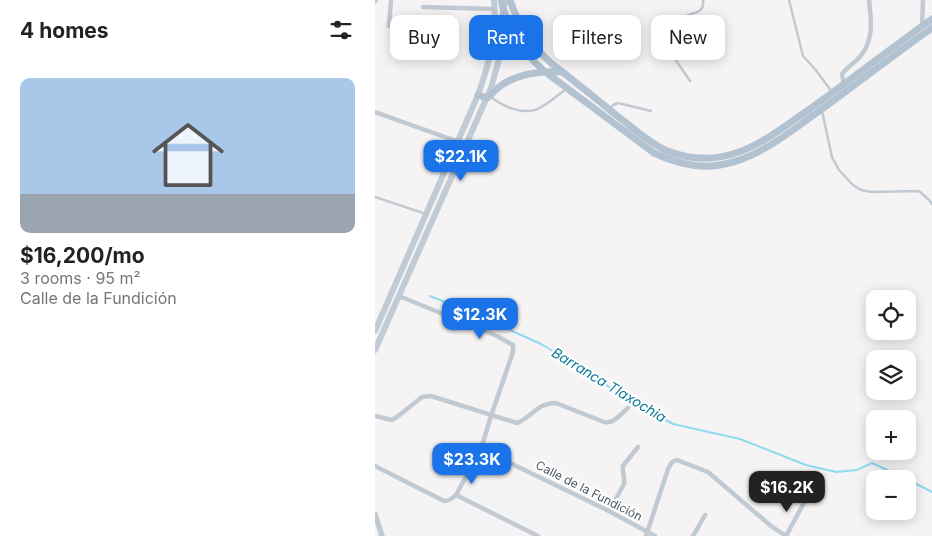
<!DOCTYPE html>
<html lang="en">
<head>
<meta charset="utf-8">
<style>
  body { margin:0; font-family:Inter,sans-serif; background:#f6f6f6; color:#222; height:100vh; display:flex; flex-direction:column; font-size:19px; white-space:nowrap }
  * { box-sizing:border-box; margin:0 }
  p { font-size:16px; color:#767676 }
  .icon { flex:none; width:28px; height:28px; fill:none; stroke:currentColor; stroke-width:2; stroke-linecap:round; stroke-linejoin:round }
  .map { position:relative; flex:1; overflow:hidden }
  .details { display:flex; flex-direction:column; background:#fff; width:375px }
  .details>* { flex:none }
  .guide { position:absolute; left:15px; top:15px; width:466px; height:45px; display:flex; gap:10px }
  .buttons { position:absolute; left:491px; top:290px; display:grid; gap:10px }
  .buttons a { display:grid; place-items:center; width:50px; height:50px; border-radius:10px; background:#fff; box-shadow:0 2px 12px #0003; font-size:25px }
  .price { position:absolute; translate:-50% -42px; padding:0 11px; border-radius:10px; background:#1a73e8; color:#fff; font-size:16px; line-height:32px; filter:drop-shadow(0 1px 2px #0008) }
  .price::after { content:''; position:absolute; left:50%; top:30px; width:15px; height:11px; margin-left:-8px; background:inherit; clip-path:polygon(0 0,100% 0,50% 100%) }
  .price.selected { background:#222; color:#fff }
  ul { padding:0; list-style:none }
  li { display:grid; align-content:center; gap:10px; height:265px; padding:0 20px }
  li+li { border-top:1px solid #e0e0e0 }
  li span { display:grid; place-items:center; height:155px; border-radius:10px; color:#555 }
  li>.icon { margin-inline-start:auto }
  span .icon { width:90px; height:90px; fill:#fffc; stroke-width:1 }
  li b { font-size:21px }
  h2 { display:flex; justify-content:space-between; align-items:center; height:60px; padding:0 20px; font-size:21px }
  .pill { padding:0 18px; border-radius:10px; background:#fff; box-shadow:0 2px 12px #0003; font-size:18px; line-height:45px }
  .pill.selected { background:#1a73e8; color:#fff }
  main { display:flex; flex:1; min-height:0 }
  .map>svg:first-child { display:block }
</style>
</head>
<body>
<main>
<section class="details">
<h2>4 homes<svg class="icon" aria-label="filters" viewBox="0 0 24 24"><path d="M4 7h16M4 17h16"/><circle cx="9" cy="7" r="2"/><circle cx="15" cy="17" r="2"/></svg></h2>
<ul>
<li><span style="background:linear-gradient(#a9c7e8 75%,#9aa5b1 0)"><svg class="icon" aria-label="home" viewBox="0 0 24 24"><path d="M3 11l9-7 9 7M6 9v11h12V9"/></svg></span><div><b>$16,200/mo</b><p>3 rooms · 95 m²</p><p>Calle de la Fundición</p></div></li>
</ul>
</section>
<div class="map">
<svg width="557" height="536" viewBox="0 0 557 536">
  <rect width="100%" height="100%" fill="#f5f3f3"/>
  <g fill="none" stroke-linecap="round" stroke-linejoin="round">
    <g stroke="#90daee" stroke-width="2">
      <path d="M55,296L102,315L166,344L213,372L250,398L298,424L365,439L431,465L461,472L482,470L497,463L532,479"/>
      <path d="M532,479L557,492"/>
    </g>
    <g stroke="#c1cad2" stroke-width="2.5">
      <path d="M414,0L428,56L440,69L457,92"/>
      <path d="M315,81C310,73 296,55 294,48C293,44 295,40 296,36C297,30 298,23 304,19C312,12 331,16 328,0"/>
      <path d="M116,97C127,106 145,114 160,110C168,108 183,95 190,90"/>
      <path d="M236,108L238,105L243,103L276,111"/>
      <path d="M447,111L457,157L464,170L478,185L486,190L497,192L544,191L554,200L557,204"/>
      <path d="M0,197L51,214"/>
    </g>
    <g stroke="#c1cad2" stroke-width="4.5">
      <path d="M0,1L1,0"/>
      <path d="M48,7L120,9"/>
      <path d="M14,26L16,0"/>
      <path d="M547,26L548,0"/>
      <path d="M469,85L467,74C473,66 482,62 487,54C499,38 496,19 494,0"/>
      <path d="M0,112L84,142"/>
      <path d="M0,416L17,420L22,417L47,397L56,396L142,423C157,417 162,403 181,403L229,422C239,424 246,414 253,408"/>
      <path d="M106,449L234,511L280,536"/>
      <path d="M0,466L69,501C74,501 77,499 81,495L106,449L116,416L138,352V345L122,336L24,296"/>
      <path d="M81,495L163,536"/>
      <path d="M234,511L249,484C250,477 247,472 248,466L263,447"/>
      <path d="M271,536L293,469L297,462L302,460L333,472L396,526L411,536"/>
      <path d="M318,536L330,515"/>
      <path d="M411,536L431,499"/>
    </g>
    <path stroke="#c1cad2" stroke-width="5.5" d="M0,514L7,536"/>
    <g stroke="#c1cbd6" stroke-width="6">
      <path d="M0,331L103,95C114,65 122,32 119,0"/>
      <path d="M0,350L116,88L126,52L128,9L131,0"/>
    </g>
    <g stroke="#b3c2d1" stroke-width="7">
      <path d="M126,0C133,29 147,51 169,71L279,153C300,163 321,169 345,165C383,159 416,131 447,109C484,82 520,54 557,28"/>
      <path d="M135,0C144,27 155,44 176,63C198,80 219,97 241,115C257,127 272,141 290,150C314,160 339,161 364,152C389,143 410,126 432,111C474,81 515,49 557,19"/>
      <path d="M103,95L112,98C117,94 120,90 124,87C142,73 166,71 187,72"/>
    </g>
  </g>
  <g text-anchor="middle" stroke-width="4.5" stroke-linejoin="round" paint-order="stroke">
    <g font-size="12" fill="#4a5661" stroke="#fff">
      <text transform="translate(214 491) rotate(27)" y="4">Calle de la Fundición</text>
    </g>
    <g font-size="14" font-style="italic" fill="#0c7c9b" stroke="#fff">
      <text transform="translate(234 385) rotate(31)" y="5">Barranca Tlaxochia</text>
    </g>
  </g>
</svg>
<div class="buttons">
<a><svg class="icon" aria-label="locate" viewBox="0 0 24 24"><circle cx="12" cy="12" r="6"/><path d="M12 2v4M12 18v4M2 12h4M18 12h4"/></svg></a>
<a><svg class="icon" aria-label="layers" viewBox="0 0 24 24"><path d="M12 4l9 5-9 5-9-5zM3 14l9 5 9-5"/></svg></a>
<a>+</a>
<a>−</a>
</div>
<b class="price" style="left:86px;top:182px">$22.1K</b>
<b class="price" style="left:105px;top:340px">$12.3K</b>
<b class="price" style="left:97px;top:485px">$23.3K</b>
<b class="price selected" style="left:412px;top:513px">$16.2K</b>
<div class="guide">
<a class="pill">Buy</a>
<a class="pill selected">Rent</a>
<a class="pill">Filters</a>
<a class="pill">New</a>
</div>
</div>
</main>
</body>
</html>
